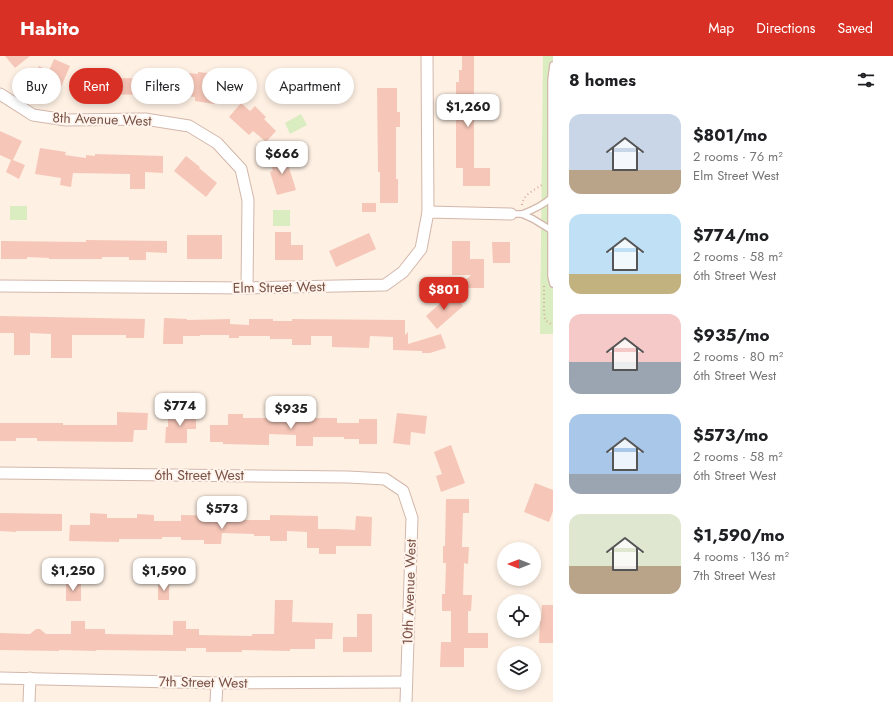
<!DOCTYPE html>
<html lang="en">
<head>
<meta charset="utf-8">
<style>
  body { margin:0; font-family:Jost,sans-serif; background:#f2f2f2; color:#202124; height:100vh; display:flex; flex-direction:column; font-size:15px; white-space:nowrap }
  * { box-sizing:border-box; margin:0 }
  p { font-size:13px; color:#757577 }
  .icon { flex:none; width:22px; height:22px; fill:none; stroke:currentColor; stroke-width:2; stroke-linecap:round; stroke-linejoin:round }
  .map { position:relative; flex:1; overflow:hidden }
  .panel { display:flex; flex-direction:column; background:#fff; width:340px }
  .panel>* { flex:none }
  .hud { position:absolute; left:12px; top:12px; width:380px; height:36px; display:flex; gap:8px }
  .needle { width:26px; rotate:270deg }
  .fabs { position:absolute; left:497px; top:486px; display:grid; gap:8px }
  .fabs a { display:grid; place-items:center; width:44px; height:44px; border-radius:50%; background:#fff; box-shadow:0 2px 6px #0003; font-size:20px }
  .price { position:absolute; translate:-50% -34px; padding:0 9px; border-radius:8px; background:#fff; color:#222; font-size:13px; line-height:26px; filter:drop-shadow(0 1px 2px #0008) }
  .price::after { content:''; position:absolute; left:50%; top:24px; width:12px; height:9px; margin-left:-6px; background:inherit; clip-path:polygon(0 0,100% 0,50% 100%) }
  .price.current { background:#d93025; color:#fff }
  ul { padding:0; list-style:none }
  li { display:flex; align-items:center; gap:12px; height:100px; padding:0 16px }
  li span { display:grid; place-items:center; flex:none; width:112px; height:80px; border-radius:12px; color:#555 }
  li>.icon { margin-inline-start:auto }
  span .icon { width:48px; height:48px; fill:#fffc; stroke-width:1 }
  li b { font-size:17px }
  h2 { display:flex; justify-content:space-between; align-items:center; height:48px; padding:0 16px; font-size:17px }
  .tag { padding:0 14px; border-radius:18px; background:#fff; box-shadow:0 2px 6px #0003; font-size:14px; line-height:36px }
  .tag.current { background:#d93025; color:#fff }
  header { display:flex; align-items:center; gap:24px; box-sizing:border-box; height:56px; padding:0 20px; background:#d93025; color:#fff }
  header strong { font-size:19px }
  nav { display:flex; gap:22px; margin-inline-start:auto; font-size:14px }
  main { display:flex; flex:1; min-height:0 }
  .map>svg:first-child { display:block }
</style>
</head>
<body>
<header>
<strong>Habito</strong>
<nav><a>Map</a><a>Directions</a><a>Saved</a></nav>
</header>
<main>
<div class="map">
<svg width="553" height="646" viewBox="0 0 553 646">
  <rect width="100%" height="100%" fill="#fef0e3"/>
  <g fill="#d9edc0">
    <path d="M543,0H553V278H540Z"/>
    <path d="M301,58L307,69L290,78L285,67Z"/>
    <rect x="10" y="150" width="17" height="14"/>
    <rect x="273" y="154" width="17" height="16"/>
  </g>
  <g fill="#f6c7b8">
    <path d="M5,0H30L15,12Z"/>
    <path d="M462,0H474V112H490V130H463V112H456V26H459V14H462Z"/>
    <path d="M54,3L70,10L59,36L49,32L50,26L46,32L32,25L39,10L49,15Z"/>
    <path d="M198,16L217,18L214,48L195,45V41L185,40L188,17L198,18Z"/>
    <path d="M78,20H118V22L166,23V39L78,38Z"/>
    <path d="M377,32H397V56H400V71H396V123H398V147H380V116H378Z"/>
    <path d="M241,47L250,55L255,50L266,61L264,63L276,75L266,86L253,75L249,79L229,61Z"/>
    <path d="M0,75L22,85L13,104L25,109L19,123L6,116L11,104L0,99Z"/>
    <path d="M40,92L66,96L65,99L86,102V99L95,100V98L163,100V117L145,116V133H130V118L73,117L71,131L60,129L61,122L35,118Z"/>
    <path d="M283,98L284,102H286L296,134L277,139L270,116L273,115L270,107L272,106L270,102Z"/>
    <path d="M186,100L200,111L199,112L217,127L206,141L174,115Z"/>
    <rect x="362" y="147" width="14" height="9"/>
    <path d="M275,176H291V189H303V204H275Z"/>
    <path d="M369,177L376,193L336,211L329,195Z"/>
    <rect x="187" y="179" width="35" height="24"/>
    <path d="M86,184L167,185V197L146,196V204H129V201H102V203H49V202L27,201V203H1V185L86,186Z"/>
    <path d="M452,185H470V203H484V232H457L471,219H452Z"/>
    <path d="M492,186H510V207H493Z"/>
    <path d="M452,237L463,250L437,273L426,260Z"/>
    <path d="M0,260L145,263L144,282H126V279H72V302H51V278L30,277V299H14V277H0Z"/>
    <path d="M164,262L187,263V264L230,263V268L249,269V263H273V265H292V263L405,264V279L408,276V288L441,278L446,292L430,297H422V295L393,294V281L370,280L369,292L332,291V280H311V289H292V283H270V280H239V282H229V279H200V280H183V288H163Z"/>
    <path d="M117,356L148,357L147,374H134L133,386L37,385V382H16V385H0V367H63V369H117Z"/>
    <path d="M168,356H196V373H187V387H165L166,371H168Z"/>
    <path d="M397,357L427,360L425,378L411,376L410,389L393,387Z"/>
    <path d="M228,358H243V362H337V367H359V363H377V388H359V383H344V381H313V390H296V379L269,378V389L223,388V386H210V369H228Z"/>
    <path d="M451,389L465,427L441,436L436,420L442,418L434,396Z"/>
    <path d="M535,427L553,434V455L549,466L524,456Z"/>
    <path d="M446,443H469V457H463L462,491H469L468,508L464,507L463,539H472L471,555H468V577H488V592H464V611H440L441,586H451V555H442V538H445L446,507H443V490H445Z"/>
    <path d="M0,457L62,458V475H16V476L0,475Z"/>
    <path d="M90,457L107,458V462H137V458L154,459V465H181V459L230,460V458H245V464H270V459L318,460V473H337L355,474L356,460L372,461L371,490H336V498H319V492H307V476L287,475V485H270V480H254V478L222,477L221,488H204V484H181V481H162V483H119V486L69,485L70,469H90Z"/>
    <path d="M66,526L81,527V545H66Z"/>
    <rect x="158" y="529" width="11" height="15"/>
    <path d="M275,544H293L292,566L333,567L332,583H315V593H290V595L242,594V596H206V592H186V595L96,594V595L59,594V595L0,594V577L30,578L36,573H40L46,578H71V565H85V573H105V578L173,579V565H186V573H199V579L252,580V578H274Z"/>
    <path d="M542,549H553V587H539L540,565H541Z"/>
    <path d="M357,558H372V596H343V581H357Z"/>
  </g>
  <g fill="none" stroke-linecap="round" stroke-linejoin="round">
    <g stroke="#d3b7ab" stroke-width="8">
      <g id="lane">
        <path d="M553,9L551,24V220L553,228"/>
        <path d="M511,158H522L533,163L551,174"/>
        <path d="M522,158C533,154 542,150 551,142"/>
      </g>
    </g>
    <g stroke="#d3b7ab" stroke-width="13">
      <g id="street">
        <path d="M427,0L428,156"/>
        <path d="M0,38L33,59L66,64L145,63L189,70L217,87L241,113L248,144L247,232"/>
        <path d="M0,230L247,232L385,229L403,216L421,193L428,156L511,158"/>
        <path d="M0,417L348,421L385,423L403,435L412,462L406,646"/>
        <path d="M0,622L217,627L406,626"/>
        <path d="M29,646L30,622"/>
        <path d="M216,646L217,627"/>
      </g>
    </g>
    <g stroke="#dbaa9b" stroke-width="2" stroke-dasharray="1 3" stroke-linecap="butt">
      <path d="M522,149C523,139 533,135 540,130L542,129"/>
      <path d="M544,230V256L545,264L551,268H553"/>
    </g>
    <use href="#lane" stroke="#fff" stroke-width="5.5"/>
    <use href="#street" stroke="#fff" stroke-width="11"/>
  </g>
  <g text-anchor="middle" stroke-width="4" stroke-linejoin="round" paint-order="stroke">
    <g font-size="14" fill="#795146" stroke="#fff4eb">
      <text transform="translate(102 63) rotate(2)" y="5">8th Avenue West</text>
      <text transform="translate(279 231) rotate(-1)" y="5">Elm Street West</text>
      <text x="199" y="424">6th Street West</text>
      <text transform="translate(409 536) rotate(-88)" y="5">10th Avenue West</text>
      <text transform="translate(203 626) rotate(1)" y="5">7th Street West</text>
    </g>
  </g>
</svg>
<div class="fabs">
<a><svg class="needle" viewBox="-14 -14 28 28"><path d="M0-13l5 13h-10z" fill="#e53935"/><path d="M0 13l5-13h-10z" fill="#757577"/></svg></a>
<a><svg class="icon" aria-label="locate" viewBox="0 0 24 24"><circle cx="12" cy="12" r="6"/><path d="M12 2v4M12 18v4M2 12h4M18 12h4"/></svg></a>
<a><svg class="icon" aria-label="layers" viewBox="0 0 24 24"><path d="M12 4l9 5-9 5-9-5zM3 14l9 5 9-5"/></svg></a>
</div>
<b class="price" style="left:468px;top:72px">$1,260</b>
<b class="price" style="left:282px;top:119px">$666</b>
<b class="price current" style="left:444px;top:255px">$801</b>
<b class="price" style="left:180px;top:371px">$774</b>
<b class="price" style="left:291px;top:374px">$935</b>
<b class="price" style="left:222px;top:474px">$573</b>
<b class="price" style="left:73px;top:536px">$1,250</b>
<b class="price" style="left:164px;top:536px">$1,590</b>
<div class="hud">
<a class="tag">Buy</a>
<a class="tag current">Rent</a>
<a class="tag">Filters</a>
<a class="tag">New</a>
<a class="tag">Apartment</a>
</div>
</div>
<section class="panel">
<h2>8 homes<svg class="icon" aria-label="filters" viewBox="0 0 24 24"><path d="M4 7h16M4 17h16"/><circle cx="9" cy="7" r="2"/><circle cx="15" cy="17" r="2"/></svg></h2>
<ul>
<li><span style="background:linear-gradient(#c9d6e8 70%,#b9a48a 0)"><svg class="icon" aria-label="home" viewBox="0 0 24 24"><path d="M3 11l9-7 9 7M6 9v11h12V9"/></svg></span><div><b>$801/mo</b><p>2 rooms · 76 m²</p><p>Elm Street West</p></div></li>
<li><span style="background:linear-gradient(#bfe0f5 75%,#c2b280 0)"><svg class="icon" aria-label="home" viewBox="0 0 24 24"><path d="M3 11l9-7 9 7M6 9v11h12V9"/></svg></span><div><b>$774/mo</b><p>2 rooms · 58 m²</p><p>6th Street West</p></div></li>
<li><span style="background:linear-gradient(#f6c9c9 60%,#9aa5b1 0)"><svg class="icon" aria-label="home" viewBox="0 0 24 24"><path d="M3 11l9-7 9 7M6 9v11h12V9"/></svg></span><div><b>$935/mo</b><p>2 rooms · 80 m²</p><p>6th Street West</p></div></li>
<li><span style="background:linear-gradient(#a9c7e8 75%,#9aa5b1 0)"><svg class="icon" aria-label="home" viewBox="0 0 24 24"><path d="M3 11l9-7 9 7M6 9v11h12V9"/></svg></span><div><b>$573/mo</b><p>2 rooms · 58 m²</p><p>6th Street West</p></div></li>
<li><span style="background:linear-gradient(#dfe7d0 65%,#b9a48a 0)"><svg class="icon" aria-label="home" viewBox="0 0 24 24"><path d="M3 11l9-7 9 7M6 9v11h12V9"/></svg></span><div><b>$1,590/mo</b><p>4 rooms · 136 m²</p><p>7th Street West</p></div></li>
</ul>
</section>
</main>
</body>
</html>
